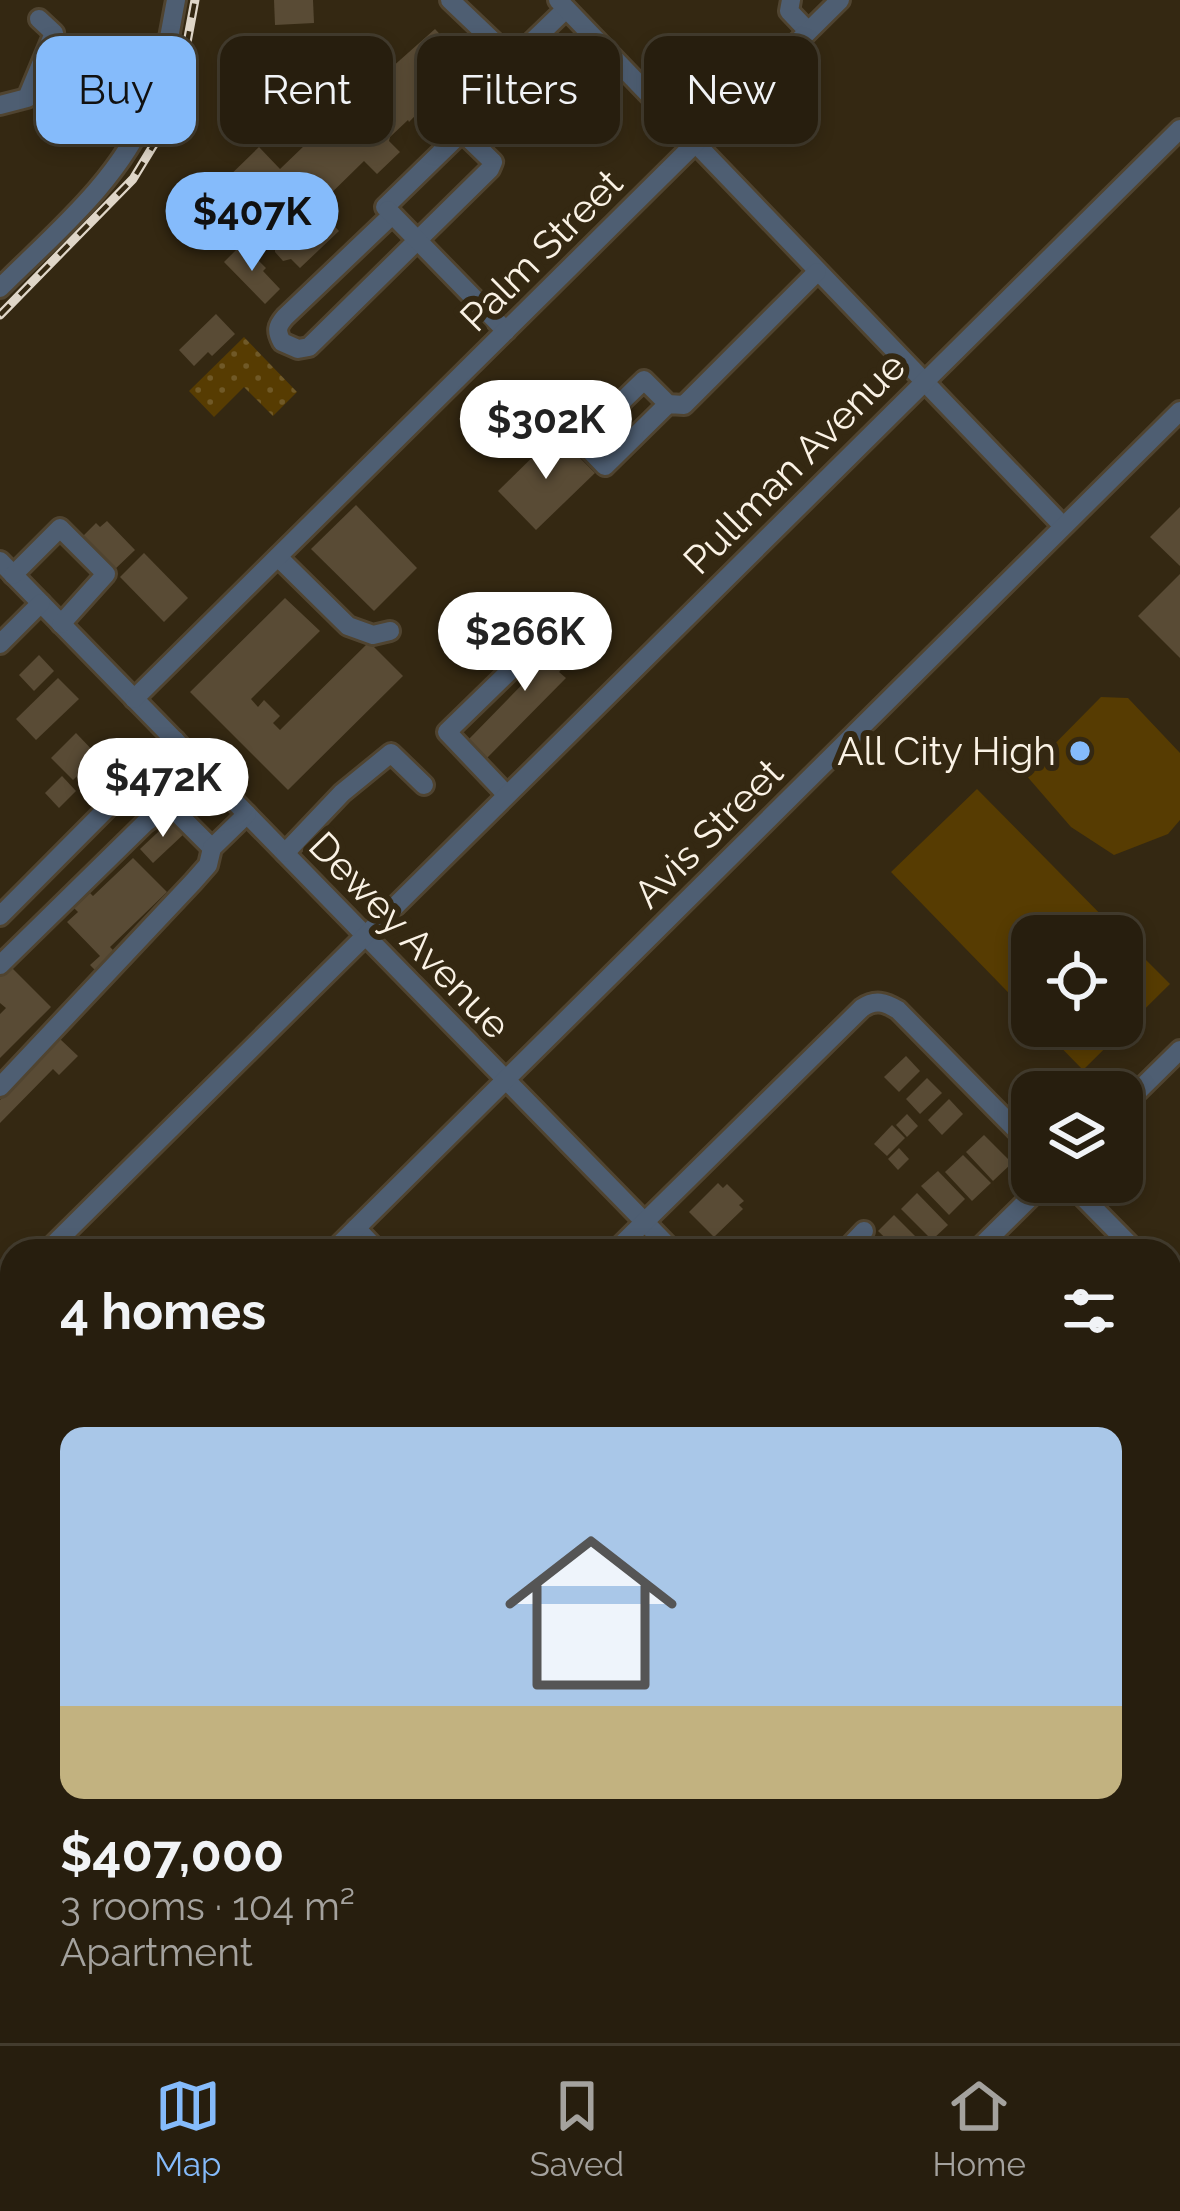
<!DOCTYPE html>
<html lang="en">
<head>
<meta charset="utf-8">
<style>
  body { margin:0; font-family:Raleway,sans-serif; background:#2f2717; color:#f1f3f6; height:100vh; display:flex; flex-direction:column; font-size:45px; white-space:nowrap }
  * { box-sizing:border-box; margin:0 }
  p { font-size:39px; color:#a4a29e }
  .icon { flex:none; width:66px; height:66px; fill:none; stroke:currentColor; stroke-width:2; stroke-linecap:round; stroke-linejoin:round }
  .map { position:relative; flex:1; overflow:hidden }
  .sheet { position:absolute; left:0px; top:1239px; width:1182px; height:804px; display:flex; flex-direction:column; background:#271e0e; border-radius:36px 36px 0 0; box-shadow:0 6px 18px #0003,0 0 0 3px #433c2e }
  .sheet>* { flex:none }
  .banner { position:absolute; left:36px; top:36px; width:1110px; height:108px; display:flex; gap:24px }
  .fabs { position:absolute; left:1011px; top:915px; display:grid; gap:24px }
  .fabs a { display:grid; place-items:center; width:132px; height:132px; border-radius:24px; background:#271e0e; box-shadow:0 6px 18px #0003,0 0 0 3px #433c2e; font-size:60px }
  .price { position:absolute; translate:-50% -102px; padding:0 27px; border-radius:42px; background:#fff; color:#222; font-size:39px; line-height:78px; filter:drop-shadow(0 3px 6px #0008) }
  .price::after { content:''; position:absolute; left:50%; top:72px; width:36px; height:27px; margin-left:-18px; background:inherit; clip-path:polygon(0 0,100% 0,50% 100%) }
  .price.on { background:#85bbfb; color:#111 }
  ul { padding:0; list-style:none }
  li { display:grid; align-content:center; gap:24px; height:636px; padding:0 60px }
  li span { display:grid; place-items:center; height:372px; border-radius:24px; color:#555 }
  li>.icon { margin-inline-start:auto }
  span .icon { width:216px; height:216px; fill:#fffc; stroke-width:1 }
  li b { font-size:51px }
  h2 { display:flex; justify-content:space-between; align-items:center; height:144px; padding:0 60px; font-size:51px }
  .tag { padding:0 42px; border-radius:24px; background:#271e0e; box-shadow:0 6px 18px #0003,0 0 0 3px #433c2e; font-size:42px; line-height:108px }
  .tag.on { background:#85bbfb; color:#111 }
  .tabs { display:flex; justify-content:space-around; align-items:center; height:168px; border-top:3px solid #433c2e; background:#271e0e; font-size:33px; color:#a4a29e }
  .tabs a { display:grid; justify-items:center; gap:6px }
  .tabs .on { color:#85bbfb }
  .map>svg:first-child { display:block }
</style>
</head>
<body>
<div class="map">
<svg width="1180" height="2043" viewBox="0 0 1180 2043">
  <defs>
    <pattern id="park-dots" width="8" height="8" patternUnits="userSpaceOnUse" patternTransform="scale(3)"><rect width="8" height="8" fill="#573c02"/><path d="M2 2h.1M6 6h.1" fill="none" stroke="#705927" stroke-width="1.8" stroke-linecap="round"/></pattern>
  </defs>
  <rect width="100%" height="100%" fill="#342812"/>
  <g fill="#573c02">
    <path d="M1101,697L1128,698L1180,753V820L1168,834L1114,855L1071,827L1025,774Z"/>
    <path d="M977,789L1122,936H1032V1017L891,872Z"/>
    <path d="M1122,936L1170,984L1083,1070L1040,1026H1122Z"/>
  </g>
  <path fill="url(#park-dots)" d="M244,337L297,392L273,416L244,387L214,417L189,391Z"/>
  <g fill="#594b35">
    <path d="M274,0H313L314,23L275,25Z"/>
    <path d="M435,29L467,63L409,122L408,120L390,137L389,141L400,152L377,174L364,161L317,207L339,231L300,268L291,259L283,261L275,252V243L220,185L259,147L280,169L331,120L347,137L354,130L344,119L353,111L362,122L370,114L358,102L375,86L373,84Z"/>
    <path d="M242,244L266,268L263,271L280,289L265,304L224,262Z"/>
    <path d="M216,314L235,334L212,356L208,352L194,366L179,350Z"/>
    <path d="M556,434L595,473L536,530L498,491Z"/>
    <path d="M356,505L417,568L374,611L311,549Z"/>
    <path d="M1180,507V566L1150,537Z"/>
    <path d="M107,521L135,550L113,571L81,538L96,523L100,527Z"/>
    <path d="M144,553L188,598L164,622L120,577Z"/>
    <path d="M1180,574V658L1138,616Z"/>
    <path d="M285,598L320,631L251,699L258,707L264,700L280,716L273,723L280,730L369,642L403,676L288,790L190,692Z"/>
    <path d="M538,625L572,658L559,672L566,678L487,758L469,739L545,661L524,640Z"/>
    <path d="M39,655L54,671L34,691L19,675Z"/>
    <path d="M58,678L79,699L36,740L16,719Z"/>
    <path d="M76,733L98,756L73,780L51,758Z"/>
    <path d="M62,776L76,791L59,808L45,793Z"/>
    <path d="M173,818L186,832L153,863L140,849Z"/>
    <path d="M133,858L167,892L110,947L119,956L99,974L90,965L100,956L67,922L78,912L74,908L90,893L93,896Z"/>
    <path d="M9,965L51,1007L0,1058V1014L6,1008L0,1003V974Z"/>
    <path d="M60,1039L78,1056L59,1075L53,1069L0,1123V1100Z"/>
    <path d="M906,1056L920,1071L899,1092L884,1077Z"/>
    <path d="M927,1078L942,1093L920,1114L906,1099Z"/>
    <path d="M949,1099L963,1114L942,1135L928,1120Z"/>
    <path d="M907,1114L918,1126L907,1137L896,1125Z"/>
    <path d="M892,1125L905,1138L887,1156L874,1144Z"/>
    <path d="M984,1135L1012,1163L993,1181L966,1152Z"/>
    <path d="M899,1148L909,1159L898,1170L888,1159Z"/>
    <path d="M963,1155L991,1183L972,1201L945,1172Z"/>
    <path d="M938,1171L965,1199L949,1215L921,1186Z"/>
    <path d="M718,1183L723,1188L727,1184L744,1201L739,1205L743,1209L714,1237L689,1212Z"/>
    <path d="M917,1193L948,1225L932,1240L901,1209Z"/>
    <path d="M894,1215L925,1246L920,1251H899L878,1231Z"/>
    <path d="M1180,1829V1868L1170,1878V1839Z"/>
  </g>
  <g fill="none" stroke-linecap="round" stroke-linejoin="round">
    <g stroke="#504430" stroke-width="24">
      <g id="minor">
        <path d="M450,0L513,60L566,9"/>
        <path d="M558,0L1063,526"/>
        <path d="M791,0L789,11L808,31"/>
        <path d="M0,105L27,98L54,33L39,19"/>
        <path d="M385,207L462,132L493,162L490,169L309,347L298,349L282,342C276,331 277,326 285,317L392,215"/>
        <path d="M388,210L506,331"/>
        <path d="M0,288C55,233 118,182 149,109C164,75 169,36 176,0"/>
        <path d="M668,404L644,380L581,441L605,466L668,404L684,405L817,272"/>
        <path d="M278,557L348,626L373,635L390,631"/>
        <path d="M0,561L673,1251"/>
        <path d="M13,575L60,528L106,574L61,624"/>
        <path d="M0,644L41,603"/>
        <path d="M134,699L840,0"/>
        <path d="M506,794L447,732L520,661"/>
        <path d="M173,809L212,848"/>
        <path d="M285,853L342,793L391,753L424,785"/>
        <path d="M0,916L175,740"/>
        <path d="M0,965L145,823L159,813L173,809L208,774"/>
        <path d="M0,1087L193,882L208,865L212,848L247,814"/>
        <path d="M1122,1107L1180,1050"/>
        <path d="M1068,1182L1136,1251"/>
        <path d="M356,1228L378,1251"/>
        <path d="M47,1251L1180,129"/>
        <path d="M333,1251L1180,411"/>
        <path d="M615,1251L862,1008C875,999 885,1002 898,1010L1032,1146"/>
        <path d="M845,1251L864,1231"/>
        <path d="M976,1251L1046,1182"/>
        <path d="M1170,1285L1180,1295"/>
        <path d="M0,1298L12,1286"/>
        <path d="M1170,1496L1180,1486"/>
        <path d="M0,1577L12,1589"/>
        <path d="M1170,1751L1180,1761"/>
        <path d="M0,1858L12,1846"/>
        <path d="M1170,1911L1180,1901"/>
        <path d="M0,1926L12,1914"/>
        <path d="M177,2043L189,2031"/>
        <path d="M619,2043L632,2031"/>
        <path d="M1039,2043L1051,2031"/>
      </g>
    </g>
    <use href="#minor" stroke="#4e5e72" stroke-width="18"/>
    <g stroke="#dfd6c8" stroke-width="9">
      <path id="rail" d="M0,315L133,179L161,133L180,80L195,0"/>
    </g>
    <use href="#rail" stroke="#342812" stroke-width="4.5" stroke-dasharray="14" stroke-linecap="butt"/>
  </g>
  <circle fill="#85bbfb" stroke="#342812" stroke-width="4.5" cx="1080" cy="751" r="12"/>
  <g text-anchor="middle" stroke-width="12" stroke-linejoin="round" paint-order="stroke">
    <g font-size="39" fill="#faf2e5" stroke="#342812">
      <text transform="translate(541 250) rotate(-45)" y="14">Palm Street</text>
      <text transform="translate(794 463) rotate(-45)" y="14">Pullman Avenue</text>
      <text transform="translate(708 833) rotate(-45)" y="14">Avis Street</text>
      <text transform="translate(410 935) rotate(46)" y="14">Dewey Avenue</text>
    </g>
    <g font-size="39" fill="#faf2e5" stroke="#342812" text-anchor="end">
      <text x="1056" y="765">All City High</text>
    </g>
  </g>
</svg>
<div class="fabs">
<a><svg class="icon" aria-label="locate" viewBox="0 0 24 24"><circle cx="12" cy="12" r="6"/><path d="M12 2v4M12 18v4M2 12h4M18 12h4"/></svg></a>
<a><svg class="icon" aria-label="layers" viewBox="0 0 24 24"><path d="M12 4l9 5-9 5-9-5zM3 14l9 5 9-5"/></svg></a>
</div>
<b class="price on" style="left:252px;top:274px">$407K</b>
<b class="price" style="left:546px;top:482px">$302K</b>
<b class="price" style="left:525px;top:694px">$266K</b>
<b class="price" style="left:163px;top:840px">$472K</b>
<div class="banner">
<a class="tag on">Buy</a>
<a class="tag">Rent</a>
<a class="tag">Filters</a>
<a class="tag">New</a>
</div>
<section class="sheet">
<h2>4 homes<svg class="icon" aria-label="filters" viewBox="0 0 24 24"><path d="M4 7h16M4 17h16"/><circle cx="9" cy="7" r="2"/><circle cx="15" cy="17" r="2"/></svg></h2>
<ul>
<li><span style="background:linear-gradient(#a9c7e8 75%,#c2b280 0)"><svg class="icon" aria-label="home" viewBox="0 0 24 24"><path d="M3 11l9-7 9 7M6 9v11h12V9"/></svg></span><div><b>$407,000</b><p>3 rooms · 104 m²</p><p>Apartment</p></div></li>
</ul>
</section>
</div>
<nav class="tabs">
<a class="on"><svg class="icon" aria-label="map" viewBox="0 0 24 24"><path d="M3 6l6-2 6 2 6-2v14l-6 2-6-2-6 2zM9 4v14M15 6v14"/></svg>Map</a>
<a><svg class="icon" aria-label="saved" viewBox="0 0 24 24"><path d="M7 4h10v16l-5-4-5 4z"/></svg>Saved</a>
<a><svg class="icon" aria-label="home" viewBox="0 0 24 24"><path d="M3 11l9-7 9 7M6 9v11h12V9"/></svg>Home</a>
</nav>
</body>
</html>
